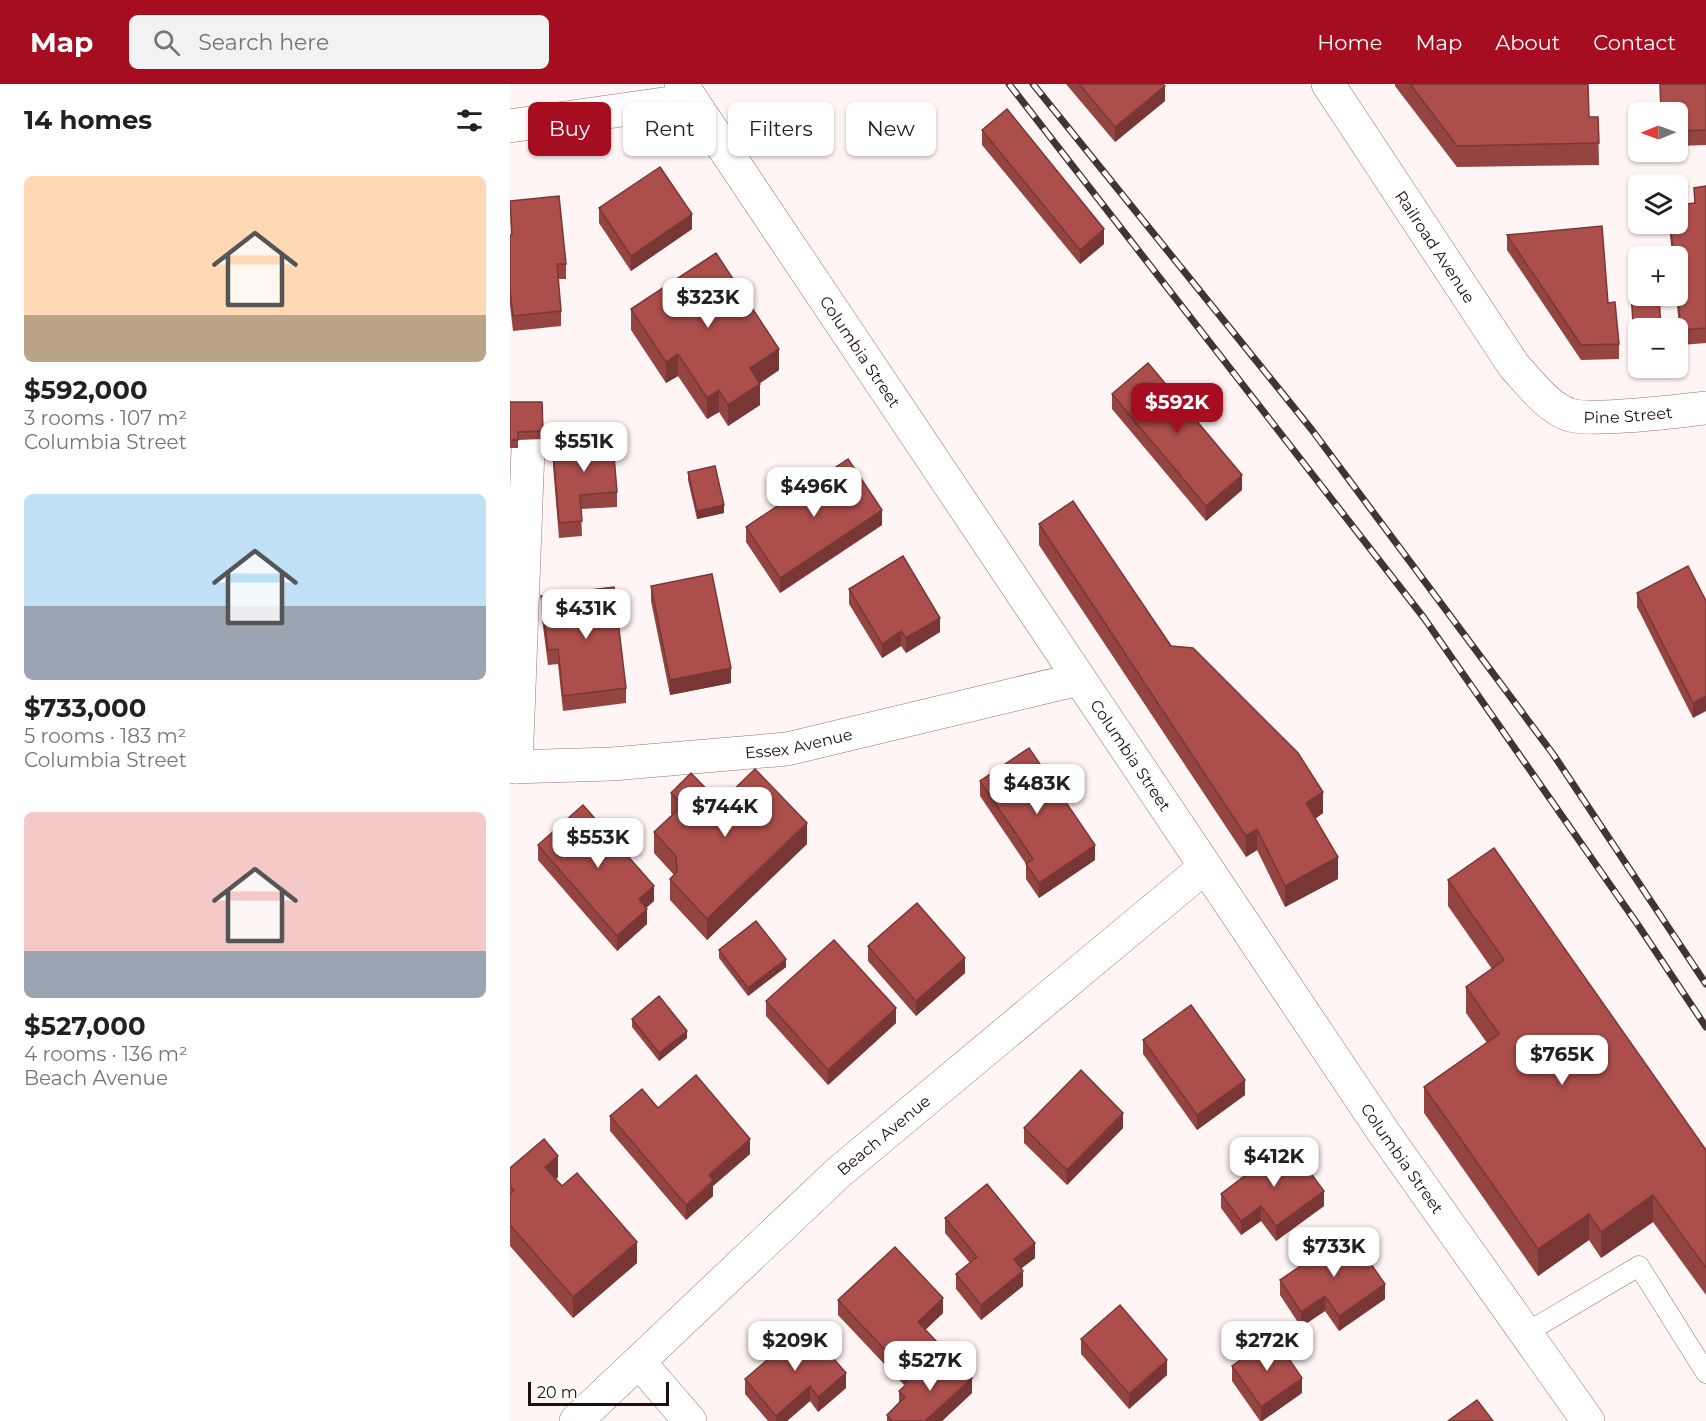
<!DOCTYPE html>
<html lang="en">
<head>
<meta charset="utf-8">
<style>
  body { margin:0; font-family:Montserrat,sans-serif; background:#f2f2f2; color:#202124; height:100vh; display:flex; flex-direction:column; font-size:22px; white-space:nowrap }
  * { box-sizing:border-box; margin:0 }
  p { font-size:20px; color:#757577 }
  .icon { flex:none; width:33px; height:33px; fill:none; stroke:currentColor; stroke-width:2; stroke-linecap:round; stroke-linejoin:round }
  .map { position:relative; flex:1; overflow:hidden }
  .drawer { display:flex; flex-direction:column; background:#fff; width:510px }
  .drawer>* { flex:none }
  .top-card { position:absolute; left:18px; top:18px; width:570px; height:54px; display:flex; gap:12px }
  .needle { width:39px; rotate:269deg }
  .buttons { position:absolute; left:1118px; top:18px; display:grid; gap:12px }
  .buttons a { display:grid; place-items:center; width:60px; height:60px; border-radius:9px; background:#fff; box-shadow:0 2px 4px #0004; font-size:30px }
  .scale { position:absolute; left:18px; bottom:15px; width:141px; box-sizing:border-box; padding-left:6px; border:3px solid #1d0f0e; border-top:0; font-size:16px; line-height:21px; white-space:nowrap; color:#1d0f0e; -webkit-text-stroke:4px #fff; paint-order:stroke }
  .price { position:absolute; translate:-50% -51px; padding:0 14px; border-radius:12px; background:#fff; color:#222; font-size:20px; line-height:39px; filter:drop-shadow(0 2px 3px #0008) }
  .price::after { content:''; position:absolute; left:50%; top:36px; width:18px; height:14px; margin-left:-9px; background:inherit; clip-path:polygon(0 0,100% 0,50% 100%) }
  .price.active { background:#a60d21; color:#fff }
  ul { padding:0; list-style:none }
  li { display:grid; align-content:center; gap:12px; height:318px; padding:0 24px }
  li span { display:grid; place-items:center; height:186px; border-radius:9px; color:#555 }
  li>.icon { margin-inline-start:auto }
  span .icon { width:108px; height:108px; fill:#fffc; stroke-width:1 }
  li b { font-size:26px }
  h2 { display:flex; justify-content:space-between; align-items:center; height:72px; padding:0 24px; font-size:26px }
  .chip { padding:0 21px; border-radius:9px; background:#fff; box-shadow:0 2px 4px #0004; font-size:21px; line-height:54px }
  .chip.active { background:#a60d21; color:#fff }
  header { display:flex; align-items:center; gap:36px; box-sizing:border-box; height:84px; padding:0 30px; background:#a60d21; color:#fff }
  header strong { font-size:28px }
  nav { display:flex; gap:33px; margin-inline-start:auto; font-size:21px }
  .search { width:420px; height:54px; background:#f2f2f2; display:flex; align-items:center; gap:15px; box-sizing:border-box; padding:0 21px; border-radius:9px; color:#757577; font-size:22px }
  main { display:flex; flex:1; min-height:0 }
  .map>svg:first-child { display:block }
</style>
</head>
<body>
<header>
<strong>Map</strong>
<div class="search"><svg class="icon" aria-label="search" viewBox="0 0 24 24"><circle cx="10" cy="10" r="6"/><path d="M15 15l6 6"/></svg>Search here</div>
<nav><a>Home</a><a>Map</a><a>About</a><a>Contact</a></nav>
</header>
<main>
<section class="drawer">
<h2>14 homes<svg class="icon" aria-label="filters" viewBox="0 0 24 24"><path d="M4 7h16M4 17h16"/><circle cx="9" cy="7" r="2"/><circle cx="15" cy="17" r="2"/></svg></h2>
<ul>
<li><span style="background:linear-gradient(#ffd9b3 75%,#b9a48a 0)"><svg class="icon" aria-label="home" viewBox="0 0 24 24"><path d="M3 11l9-7 9 7M6 9v11h12V9"/></svg></span><div><b>$592,000</b><p>3 rooms · 107 m²</p><p>Columbia Street</p></div></li>
<li><span style="background:linear-gradient(#bfe0f5 60%,#9aa5b1 0)"><svg class="icon" aria-label="home" viewBox="0 0 24 24"><path d="M3 11l9-7 9 7M6 9v11h12V9"/></svg></span><div><b>$733,000</b><p>5 rooms · 183 m²</p><p>Columbia Street</p></div></li>
<li><span style="background:linear-gradient(#f6c9c9 75%,#9aa5b1 0)"><svg class="icon" aria-label="home" viewBox="0 0 24 24"><path d="M3 11l9-7 9 7M6 9v11h12V9"/></svg></span><div><b>$527,000</b><p>4 rooms · 136 m²</p><p>Beach Avenue</p></div></li>
</ul>
</section>
<div class="map">
<svg width="1196" height="1337" viewBox="0 0 1196 1337">
  <rect width="100%" height="100%" fill="#fef5f4"/>
  <g fill="none" stroke-linecap="round" stroke-linejoin="round">
    <g stroke="#98726f" stroke-width="21">
      <path id="lane" d="M1016,1249L1129,1182L1196,1289"/>
    </g>
    <g stroke="#98726f" stroke-width="34">
      <g id="street">
        <path id="s1" d="M171,0L874,1049L1078,1337"/>
        <path id="s2" d="M818,0L1004,282C1020,299 1038,324 1060,331C1085,338 1167,327 1196,324"/>
        <path d="M0,42L182,16"/>
        <path id="s3" d="M0,683L102,680L277,665L569,595"/>
        <path d="M6,683L18,365"/>
        <path d="M129,1278L180,1337"/>
        <path id="s4" d="M66,1337L328,1089L695,783"/>
      </g>
    </g>
    <use href="#lane" stroke="#fff" stroke-width="20"/>
    <use href="#street" stroke="#fff" stroke-width="33"/>
    <g stroke="#413433" stroke-width="7">
      <g id="rail">
        <path d="M499,0L914,534L1128,841L1196,943"/>
        <path d="M523,0L802,346L1043,670L1196,900"/>
      </g>
    </g>
    <use href="#rail" stroke="#fff" stroke-width="4.5" stroke-dasharray="14" stroke-linecap="butt"/>
  </g>
  <g fill="#944441">
    <path d="M556,0H653L655,17L605,58Z"/>
    <path d="M885,0H1078L1079,33H1088L1089,81L947,83L885,2Z"/>
    <path d="M1196,0V61L1167,62V28Z"/>
    <path d="M472,46L594,160L570,180L472,61Z"/>
    <path d="M1196,102V259L1171,261L1166,212H1167V172H1162L1159,140H1167L1184,119V104Z"/>
    <path d="M0,117L56,180V195H48L51,227V242L3,247L0,221V151H1Z"/>
    <path d="M89,124L182,145L121,187L89,139Z"/>
    <path d="M997,151L1098,219L1109,260V275L1071,276L997,166Z"/>
    <path d="M1121,207L1128,244V263H1124Z"/>
    <path d="M121,225L269,286L250,299V321L218,342L209,328L197,335L168,292L156,299L121,246Z"/>
    <path d="M602,310L732,406L696,437L602,325Z"/>
    <path d="M0,318H32L33,355L8,356V364H0Z"/>
    <path d="M63,351L107,408V423L71,425L72,452L49,454L43,382V367L63,365Z"/>
    <path d="M178,388L214,429L187,435L178,396Z"/>
    <path d="M529,440L813,729L805,735L828,795L775,823L747,766L736,773L529,461Z"/>
    <path d="M372,441L270,509L236,458V443Z"/>
    <path d="M141,502L221,599L160,611L141,517Z"/>
    <path d="M339,505L430,548L396,569L391,562L372,574L339,520Z"/>
    <path d="M1127,509L1196,517L1183,634L1127,523Z"/>
    <path d="M31,512L116,604V619L53,627L48,580L38,581L31,527Z"/>
    <path d="M470,697L585,776L529,814L516,795V780L470,712Z"/>
    <path d="M161,709L210,719L297,760L197,856L160,816V795L164,791L144,769V748L162,731L161,730Z"/>
    <path d="M28,761L144,817L136,824L137,840L107,867L28,776Z"/>
    <path d="M938,796L1196,1066V1211L1143,1138L1091,1174L1079,1156L1028,1192L914,1029V1003L977,959L956,929V903L982,885L938,822Z"/>
    <path d="M358,862L455,889L406,932L358,877Z"/>
    <path d="M209,866L276,883L238,912L209,874Z"/>
    <path d="M256,917L386,939L318,1001L256,932Z"/>
    <path d="M122,935L177,954L149,977L122,943Z"/>
    <path d="M633,956L735,1011L687,1046L633,970Z"/>
    <path d="M148,1024L240,1070L203,1102V1112L176,1136L100,1047V1032Z"/>
    <path d="M514,1044H613L557,1101L514,1059Z"/>
    <path d="M0,1084L48,1093L46,1095L127,1179L63,1234L0,1162Z"/>
    <path d="M711,1110L814,1122L766,1157L751,1137L731,1151L711,1124Z"/>
    <path d="M435,1134L525,1174L511,1184L513,1202L471,1236L446,1205V1190L460,1179L435,1149Z"/>
    <path d="M770,1196L875,1215L829,1247L815,1227L791,1243L770,1211Z"/>
    <path d="M328,1216L433,1229L415,1246L426,1271L394,1301L328,1231Z"/>
    <path d="M571,1255L657,1291L619,1325L571,1270Z"/>
    <path d="M722,1282L792,1309L752,1337H750L722,1297Z"/>
    <path d="M418,1293L462,1309L432,1337H377V1331L389,1318V1307Z"/>
    <path d="M235,1295L336,1304L308,1328L300,1317L277,1337H258L235,1310Z"/>
  </g>
  <g fill="#783735">
    <path d="M655,2V17L605,58V43Z"/>
    <path d="M182,130V145L121,187V172Z"/>
    <path d="M594,145V160L570,180V166Z"/>
    <path d="M269,265V286L240,306V284Z"/>
    <path d="M168,270V292L156,299V278Z"/>
    <path d="M250,300V321L218,342V321Z"/>
    <path d="M209,306V328L197,335V314Z"/>
    <path d="M732,391V406L696,437V422Z"/>
    <path d="M214,421V429L187,435V427Z"/>
    <path d="M372,426V441L270,509V494Z"/>
    <path d="M430,534V548L396,569V554Z"/>
    <path d="M391,547V562L372,574V560Z"/>
    <path d="M221,584V599L160,611V596Z"/>
    <path d="M1196,612V627L1183,634V619Z"/>
    <path d="M813,708V729L796,741V719Z"/>
    <path d="M297,739V760L197,856V835Z"/>
    <path d="M747,745V766L736,773V752Z"/>
    <path d="M585,761V776L529,814V799Z"/>
    <path d="M828,773V795L775,823V802Z"/>
    <path d="M144,802V817L129,830V815Z"/>
    <path d="M137,825V840L107,867V852Z"/>
    <path d="M455,874V889L406,932V917Z"/>
    <path d="M276,875V883L238,912V904Z"/>
    <path d="M386,924V939L318,1001V986Z"/>
    <path d="M177,947V954L149,977V969Z"/>
    <path d="M735,996V1011L687,1046V1031Z"/>
    <path d="M613,1029V1044L557,1101V1086Z"/>
    <path d="M240,1055V1070L203,1102V1112L176,1136V1121L199,1091Z"/>
    <path d="M48,1072V1093L35,1104V1083Z"/>
    <path d="M814,1107V1122L766,1157V1142Z"/>
    <path d="M1143,1111V1138L1091,1174V1148Z"/>
    <path d="M751,1122V1137L731,1151V1137Z"/>
    <path d="M1079,1130V1156L1028,1192V1165Z"/>
    <path d="M127,1158V1179L63,1234V1213Z"/>
    <path d="M525,1159V1174L504,1190V1175Z"/>
    <path d="M513,1187V1202L471,1236V1221Z"/>
    <path d="M875,1200V1215L829,1247V1232Z"/>
    <path d="M815,1212V1227L791,1243V1228Z"/>
    <path d="M433,1214V1229L408,1253V1238Z"/>
    <path d="M426,1257V1271L394,1301V1286Z"/>
    <path d="M657,1276V1291L619,1325V1310Z"/>
    <path d="M336,1289V1304L308,1328V1313Z"/>
    <path d="M462,1294V1309L432,1337H415Z"/>
    <path d="M792,1294V1309L752,1337H751V1323Z"/>
    <path d="M300,1302V1317L277,1337H266V1332Z"/>
  </g>
  <g fill="#ac4f4c" stroke="#783735" stroke-width="1.5">
    <path d="M569,0H653L655,2L605,43Z"/>
    <path d="M900,0H1078L1079,33H1088L1089,59L947,62Z"/>
    <path d="M1150,0H1196V46L1167,47V28H1151Z"/>
    <path d="M497,25L594,145L570,166L472,46Z"/>
    <path d="M150,83L182,130L121,172L89,124Z"/>
    <path d="M1196,102V244L1171,246L1167,204V172H1164L1160,140H1167V121L1185,119L1184,104Z"/>
    <path d="M49,112L56,180H47L51,227L3,232L0,206V151L2,150L0,117Z"/>
    <path d="M1092,142L1098,219L1105,218L1109,260L1071,261L997,151Z"/>
    <path d="M206,169L269,265L240,284L250,300L218,321L209,306L197,314L168,270L156,278L121,225Z"/>
    <path d="M1121,207H1128V212H1149L1151,244H1128V255H1124Z"/>
    <path d="M638,279L732,391L696,422L602,310Z"/>
    <path d="M0,318H32L33,347L8,348V356H0Z"/>
    <path d="M102,348L107,408L70,411L72,437L49,439L43,367L64,365L63,351Z"/>
    <path d="M338,375L372,426L270,494L236,443Z"/>
    <path d="M205,382L214,421L187,427L178,388Z"/>
    <path d="M563,417L661,562L683,564L788,669L813,708L796,719L828,773L775,802L747,745L736,752L529,440Z"/>
    <path d="M393,472L430,534L396,554L391,547L372,560L339,505Z"/>
    <path d="M1178,482L1196,517V612L1183,619L1127,509Z"/>
    <path d="M202,490L221,584L160,596L141,502Z"/>
    <path d="M104,503L116,604L53,612L48,565L38,566L31,512Z"/>
    <path d="M519,664L585,761L529,799L516,780L523,775L470,697Z"/>
    <path d="M245,685L297,739L197,835L160,795L167,788L166,772L144,748L173,721L161,709L181,689L210,719Z"/>
    <path d="M73,721L144,802L129,815L137,825L107,852L28,761Z"/>
    <path d="M984,764L1196,1066V1184L1143,1111L1091,1148L1079,1130L1028,1165L914,1003L989,950L956,903L994,876L938,796Z"/>
    <path d="M407,819L455,874L406,917L358,862Z"/>
    <path d="M246,837L276,875L238,904L209,866Z"/>
    <path d="M324,856L386,924L318,986L256,917Z"/>
    <path d="M149,912L177,947L149,969L122,935Z"/>
    <path d="M681,921L735,996L687,1031L633,956Z"/>
    <path d="M571,986L613,1029L557,1086L514,1044Z"/>
    <path d="M186,991L240,1055L199,1091L203,1097L176,1121L100,1032L132,1005L148,1024Z"/>
    <path d="M34,1055L48,1072L35,1083L52,1102L67,1089L127,1158L63,1213L0,1141V1110L4,1106L0,1102V1084Z"/>
    <path d="M778,1059L814,1107L766,1142L751,1122L731,1137L711,1110Z"/>
    <path d="M477,1100L525,1159L504,1175L513,1187L471,1221L446,1190L467,1173L435,1134Z"/>
    <path d="M839,1149L875,1200L829,1232L815,1212L791,1228L770,1196Z"/>
    <path d="M385,1163L433,1214L408,1238L426,1257L394,1286L328,1216Z"/>
    <path d="M610,1221L657,1276L619,1310L571,1255Z"/>
    <path d="M296,1243L336,1289L308,1313L300,1302L266,1332L235,1295Z"/>
    <path d="M764,1253L792,1294L751,1323L722,1282Z"/>
    <path d="M442,1271L462,1294L415,1337H382L377,1331L395,1313L389,1307L412,1286L418,1293Z"/>
    <path d="M967,1316L983,1337H938Z"/>
  </g>
  <g text-anchor="middle" stroke-width="4.5" stroke-linejoin="round" paint-order="stroke">
    <g font-size="16" fill="#1d0f0e" stroke="#fff">
      <text dy="6" stroke="none"><textPath href="#s2" startOffset="195">Railroad Avenue</textPath></text>
      <text dy="6" stroke="none"><textPath href="#s1" startOffset="322">Columbia Street</textPath></text>
      <text dy="6" stroke="none"><textPath href="#s2" startOffset="471">Pine Street</textPath></text>
      <text dy="6" stroke="none"><textPath href="#s3" startOffset="290">Essex Avenue</textPath></text>
      <text dy="6" stroke="none"><textPath href="#s1" startOffset="808">Columbia Street</textPath></text>
      <text dy="6" stroke="none"><textPath href="#s4" startOffset="420">Beach Avenue</textPath></text>
      <text dy="6" stroke="none"><textPath href="#s1" startOffset="1294">Columbia Street</textPath></text>
    </g>
  </g>
</svg>
<div class="buttons">
<a><svg class="needle" viewBox="-14 -14 28 28"><path d="M0-13l5 13h-10z" fill="#e53935"/><path d="M0 13l5-13h-10z" fill="#757577"/></svg></a>
<a><svg class="icon" aria-label="layers" viewBox="0 0 24 24"><path d="M12 4l9 5-9 5-9-5zM3 14l9 5 9-5"/></svg></a>
<a>+</a>
<a>−</a>
</div>
<div class="scale">20 m</div>
<b class="price" style="left:198px;top:245px">$323K</b>
<b class="price active" style="left:667px;top:350px">$592K</b>
<b class="price" style="left:74px;top:389px">$551K</b>
<b class="price" style="left:304px;top:434px">$496K</b>
<b class="price" style="left:76px;top:556px">$431K</b>
<b class="price" style="left:527px;top:731px">$483K</b>
<b class="price" style="left:215px;top:754px">$744K</b>
<b class="price" style="left:88px;top:785px">$553K</b>
<b class="price" style="left:1052px;top:1002px">$765K</b>
<b class="price" style="left:764px;top:1104px">$412K</b>
<b class="price" style="left:824px;top:1194px">$733K</b>
<b class="price" style="left:285px;top:1288px">$209K</b>
<b class="price" style="left:757px;top:1288px">$272K</b>
<b class="price" style="left:420px;top:1308px">$527K</b>
<div class="top-card">
<a class="chip active">Buy</a>
<a class="chip">Rent</a>
<a class="chip">Filters</a>
<a class="chip">New</a>
</div>
</div>
</main>
</body>
</html>
